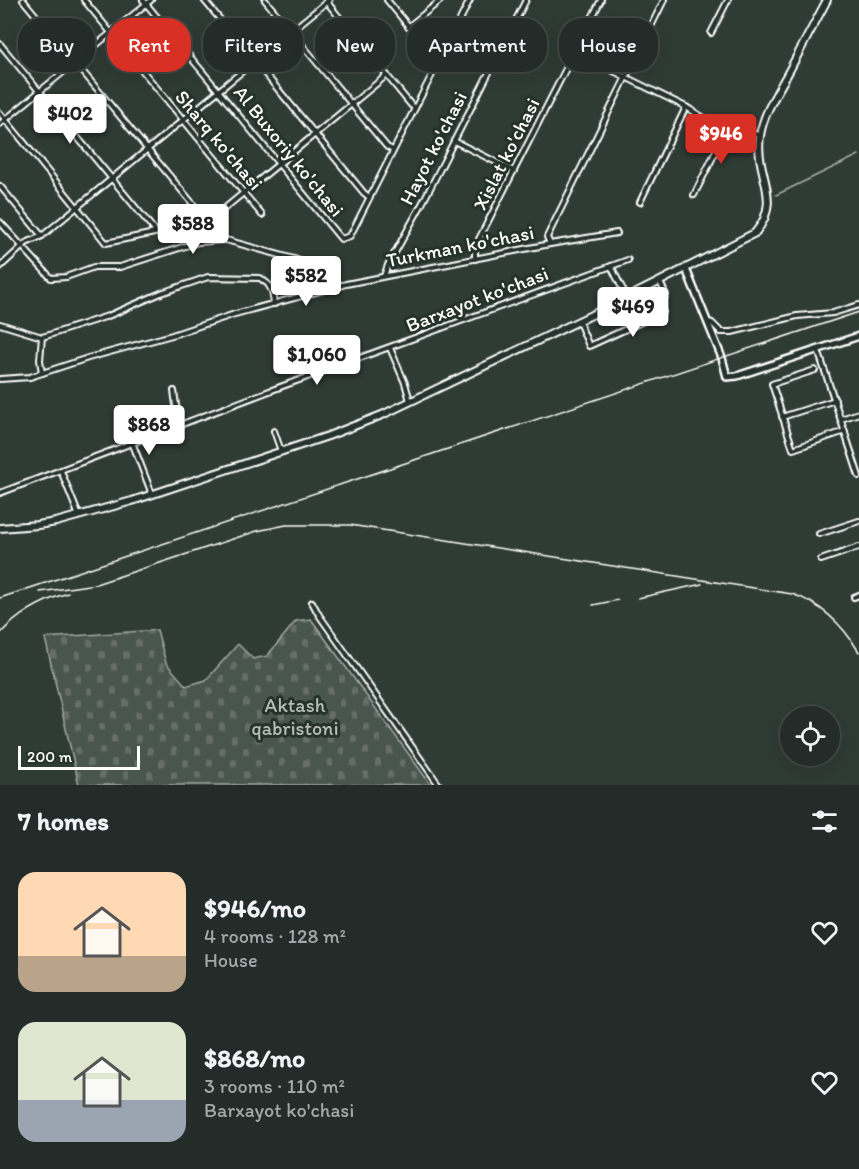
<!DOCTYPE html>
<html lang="en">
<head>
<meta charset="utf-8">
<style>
  body { margin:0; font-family:Itim,sans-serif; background:#2f3834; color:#f1f3f6; height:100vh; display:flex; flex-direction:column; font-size:22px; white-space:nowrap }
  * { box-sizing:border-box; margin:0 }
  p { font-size:20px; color:#a3a7a8 }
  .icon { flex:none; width:33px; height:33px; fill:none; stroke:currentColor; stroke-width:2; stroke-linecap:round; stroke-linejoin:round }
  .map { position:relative; height:785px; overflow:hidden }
  .panel { display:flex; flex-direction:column; background:#232c28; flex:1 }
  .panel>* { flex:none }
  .banner { position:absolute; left:18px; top:18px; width:824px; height:54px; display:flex; gap:12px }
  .buttons { position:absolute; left:780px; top:706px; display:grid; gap:12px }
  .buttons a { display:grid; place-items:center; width:60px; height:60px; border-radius:50%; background:#232c28; box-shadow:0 6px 24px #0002,0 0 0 2px #404845; font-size:30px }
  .scale { position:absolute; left:18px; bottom:15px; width:122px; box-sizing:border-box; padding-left:6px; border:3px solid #fff; border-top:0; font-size:16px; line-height:21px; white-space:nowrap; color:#fff; -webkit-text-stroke:4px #26332d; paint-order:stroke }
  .price { position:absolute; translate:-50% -51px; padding:0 14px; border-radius:6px; background:#fff; color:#222; font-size:20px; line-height:39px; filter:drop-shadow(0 2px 3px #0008) }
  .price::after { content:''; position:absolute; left:50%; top:36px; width:18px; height:14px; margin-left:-9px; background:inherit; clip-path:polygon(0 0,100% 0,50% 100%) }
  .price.active { background:#d93025; color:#fff }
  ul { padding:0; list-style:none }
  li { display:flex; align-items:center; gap:18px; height:150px; padding:0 18px }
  li span { display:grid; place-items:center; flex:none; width:168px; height:120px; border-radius:18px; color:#555 }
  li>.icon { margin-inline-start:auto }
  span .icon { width:72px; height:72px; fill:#fffc; stroke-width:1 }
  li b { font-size:26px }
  h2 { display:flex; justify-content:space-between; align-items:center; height:72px; padding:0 18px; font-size:26px }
  .pill { padding:0 21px; border-radius:24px; background:#232c28; box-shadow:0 6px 24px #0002,0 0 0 2px #404845; font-size:21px; line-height:54px }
  .pill.active { background:#d93025; color:#fff }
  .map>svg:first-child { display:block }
</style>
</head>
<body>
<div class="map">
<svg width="859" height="785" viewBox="0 0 859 785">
  <defs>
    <pattern id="cemetery-stones" width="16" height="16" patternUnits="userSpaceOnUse" patternTransform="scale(1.5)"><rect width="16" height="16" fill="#4a544f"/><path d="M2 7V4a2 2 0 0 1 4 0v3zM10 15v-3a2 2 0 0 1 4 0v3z" fill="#656e69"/></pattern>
  </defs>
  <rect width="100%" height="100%" fill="#2f3b35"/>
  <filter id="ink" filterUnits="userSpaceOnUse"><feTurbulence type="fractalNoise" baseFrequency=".0167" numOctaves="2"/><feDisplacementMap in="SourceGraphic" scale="12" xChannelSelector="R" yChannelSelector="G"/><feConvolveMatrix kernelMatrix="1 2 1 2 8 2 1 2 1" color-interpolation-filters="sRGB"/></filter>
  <g filter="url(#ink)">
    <path fill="url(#cemetery-stones)" stroke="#a4aaa7" stroke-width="1.5" d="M311,619L431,785H79L45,638L157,630L166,663L186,686L206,680L238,644L253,659L267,656L296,621Z"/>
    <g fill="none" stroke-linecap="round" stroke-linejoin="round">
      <path stroke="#a9afac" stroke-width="1.5" d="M776,195L859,155"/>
      <g stroke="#fff" stroke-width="8">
        <g id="street">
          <path d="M23,0L208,222"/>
          <path d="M84,0L262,215"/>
          <path d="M143,0L341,239L350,236L470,0"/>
          <path d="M204,0L364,193L369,197"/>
          <path d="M265,0L387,147L393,150"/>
          <path d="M387,0L438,62"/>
          <path d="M326,1L411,105L415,108"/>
          <path d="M408,27L441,0"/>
          <path d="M711,33L728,0"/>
          <path d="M0,44L156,232"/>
          <path d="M575,52L686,107L717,126L740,128L760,136"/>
          <path d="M0,113L106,243L208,222L387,75"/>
          <path d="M0,124L151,0"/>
          <path d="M454,141L514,171"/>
          <path d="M0,186L42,236"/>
          <path d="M694,195L728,127"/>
          <path d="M640,202L686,107"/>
          <path d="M0,222L51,278L66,277L94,267H120L198,242L226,240L305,262L332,277L340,286"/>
          <path d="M550,244L547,237L664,0"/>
          <path d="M475,259V251L478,241L601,0"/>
          <path d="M611,266L627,298"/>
          <path d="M0,267L26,243L42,236L329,0"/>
          <path d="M384,276L388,265L422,204L526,0"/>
          <path d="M579,322L589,346L663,312L659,303L666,295L660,282"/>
          <path d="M708,322L712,323L721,332H732L797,316L833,313L859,305"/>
          <path d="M0,324L42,337L49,335L108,316L161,293L208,277L260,278L268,284L272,291L274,304"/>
          <path d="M42,337L40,360L42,373"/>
          <path d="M390,348L405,383L410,401"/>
          <path d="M818,350L859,476"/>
          <path d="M815,370L772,384L793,449L845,431"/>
          <path d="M0,379L30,377L88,358L172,335L235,314L346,284L550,244L617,233"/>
          <path d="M174,391L179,426"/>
          <path d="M782,417L835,400"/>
          <path d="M841,419L859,413"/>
          <path d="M125,424L152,494"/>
          <path d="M274,431L281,451"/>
          <path d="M61,471L79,516"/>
          <path d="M0,493L280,387L628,260"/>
          <path d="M819,534L859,521"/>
          <path d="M821,560L859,547"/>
          <path d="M854,597L859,595"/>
          <path d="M312,602L319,615L439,785"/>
        </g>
      </g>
      <g stroke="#fff" stroke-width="10">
        <path id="secondary" d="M686,269L722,358L727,377L737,376L859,336"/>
      </g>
      <g stroke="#fff" stroke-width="10">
        <path id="primary" d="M0,528L38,525L56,522L132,501L328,436L382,415L627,298L755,233C784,199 754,174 760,136C763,114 777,93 788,73C801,49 814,24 827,0"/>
      </g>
      <use href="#street" stroke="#26332d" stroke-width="4"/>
      <use href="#secondary" stroke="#26332d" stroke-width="5"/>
      <use href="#primary" stroke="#26332d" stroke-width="6"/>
      <g stroke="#fff" stroke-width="1.5">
        <path d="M40,592L96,584L257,531L286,525H350L792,594C822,604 843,625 859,652"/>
        <path d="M0,598L859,312"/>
        <path d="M638,598L702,584"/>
        <path d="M593,605L618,600"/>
        <path d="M0,634C19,613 41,601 68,593"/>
      </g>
    </g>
  </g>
  <g text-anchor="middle" stroke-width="6" stroke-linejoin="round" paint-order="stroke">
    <g font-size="20" fill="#fff" stroke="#26332d">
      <text transform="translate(219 140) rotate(50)" y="7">Sharq ko'chasi</text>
      <text transform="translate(433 148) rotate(-63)" y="7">Hayot ko'chasi</text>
      <text transform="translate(289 151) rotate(51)" y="7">Al Buxoriy ko'chasi</text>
      <text transform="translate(506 154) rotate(-63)" y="7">Xislat ko'chasi</text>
      <text transform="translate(460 246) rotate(-11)" y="7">Turkman ko'chasi</text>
      <text transform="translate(477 299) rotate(-21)" y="7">Barxayot ko'chasi</text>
    </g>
    <g font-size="20" fill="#b7bbb9" stroke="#26332d">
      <text x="295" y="712">Aktash<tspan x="295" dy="23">qabristoni</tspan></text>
    </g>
  </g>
</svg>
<div class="buttons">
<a><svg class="icon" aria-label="locate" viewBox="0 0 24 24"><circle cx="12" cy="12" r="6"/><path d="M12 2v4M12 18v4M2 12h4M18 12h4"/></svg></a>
</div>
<div class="scale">200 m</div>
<b class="price" style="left:70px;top:145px">$402</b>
<b class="price active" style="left:721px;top:165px">$946</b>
<b class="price" style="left:193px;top:255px">$588</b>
<b class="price" style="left:306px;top:307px">$582</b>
<b class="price" style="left:633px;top:338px">$469</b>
<b class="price" style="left:317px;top:386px">$1,060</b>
<b class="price" style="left:149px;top:456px">$868</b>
<div class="banner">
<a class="pill">Buy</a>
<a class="pill active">Rent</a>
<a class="pill">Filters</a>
<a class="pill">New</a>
<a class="pill">Apartment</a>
<a class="pill">House</a>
</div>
</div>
<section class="panel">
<h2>7 homes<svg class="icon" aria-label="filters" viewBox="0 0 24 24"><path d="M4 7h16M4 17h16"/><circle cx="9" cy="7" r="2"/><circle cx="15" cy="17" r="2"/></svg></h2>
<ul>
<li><span style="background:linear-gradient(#ffd9b3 70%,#b9a48a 0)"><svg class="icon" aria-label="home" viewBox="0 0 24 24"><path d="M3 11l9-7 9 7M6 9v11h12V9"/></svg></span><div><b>$946/mo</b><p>4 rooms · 128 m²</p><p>House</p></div><svg class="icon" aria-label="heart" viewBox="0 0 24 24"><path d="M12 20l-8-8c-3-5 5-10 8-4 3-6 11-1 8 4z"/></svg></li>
<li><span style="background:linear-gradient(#dfe7d0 65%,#9aa5b1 0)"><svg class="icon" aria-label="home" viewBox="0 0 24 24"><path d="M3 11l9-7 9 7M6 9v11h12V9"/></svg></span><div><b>$868/mo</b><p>3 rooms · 110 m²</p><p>Barxayot ko'chasi</p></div><svg class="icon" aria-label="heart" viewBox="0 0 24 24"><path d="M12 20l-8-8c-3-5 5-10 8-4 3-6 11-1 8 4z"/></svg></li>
</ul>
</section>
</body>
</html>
